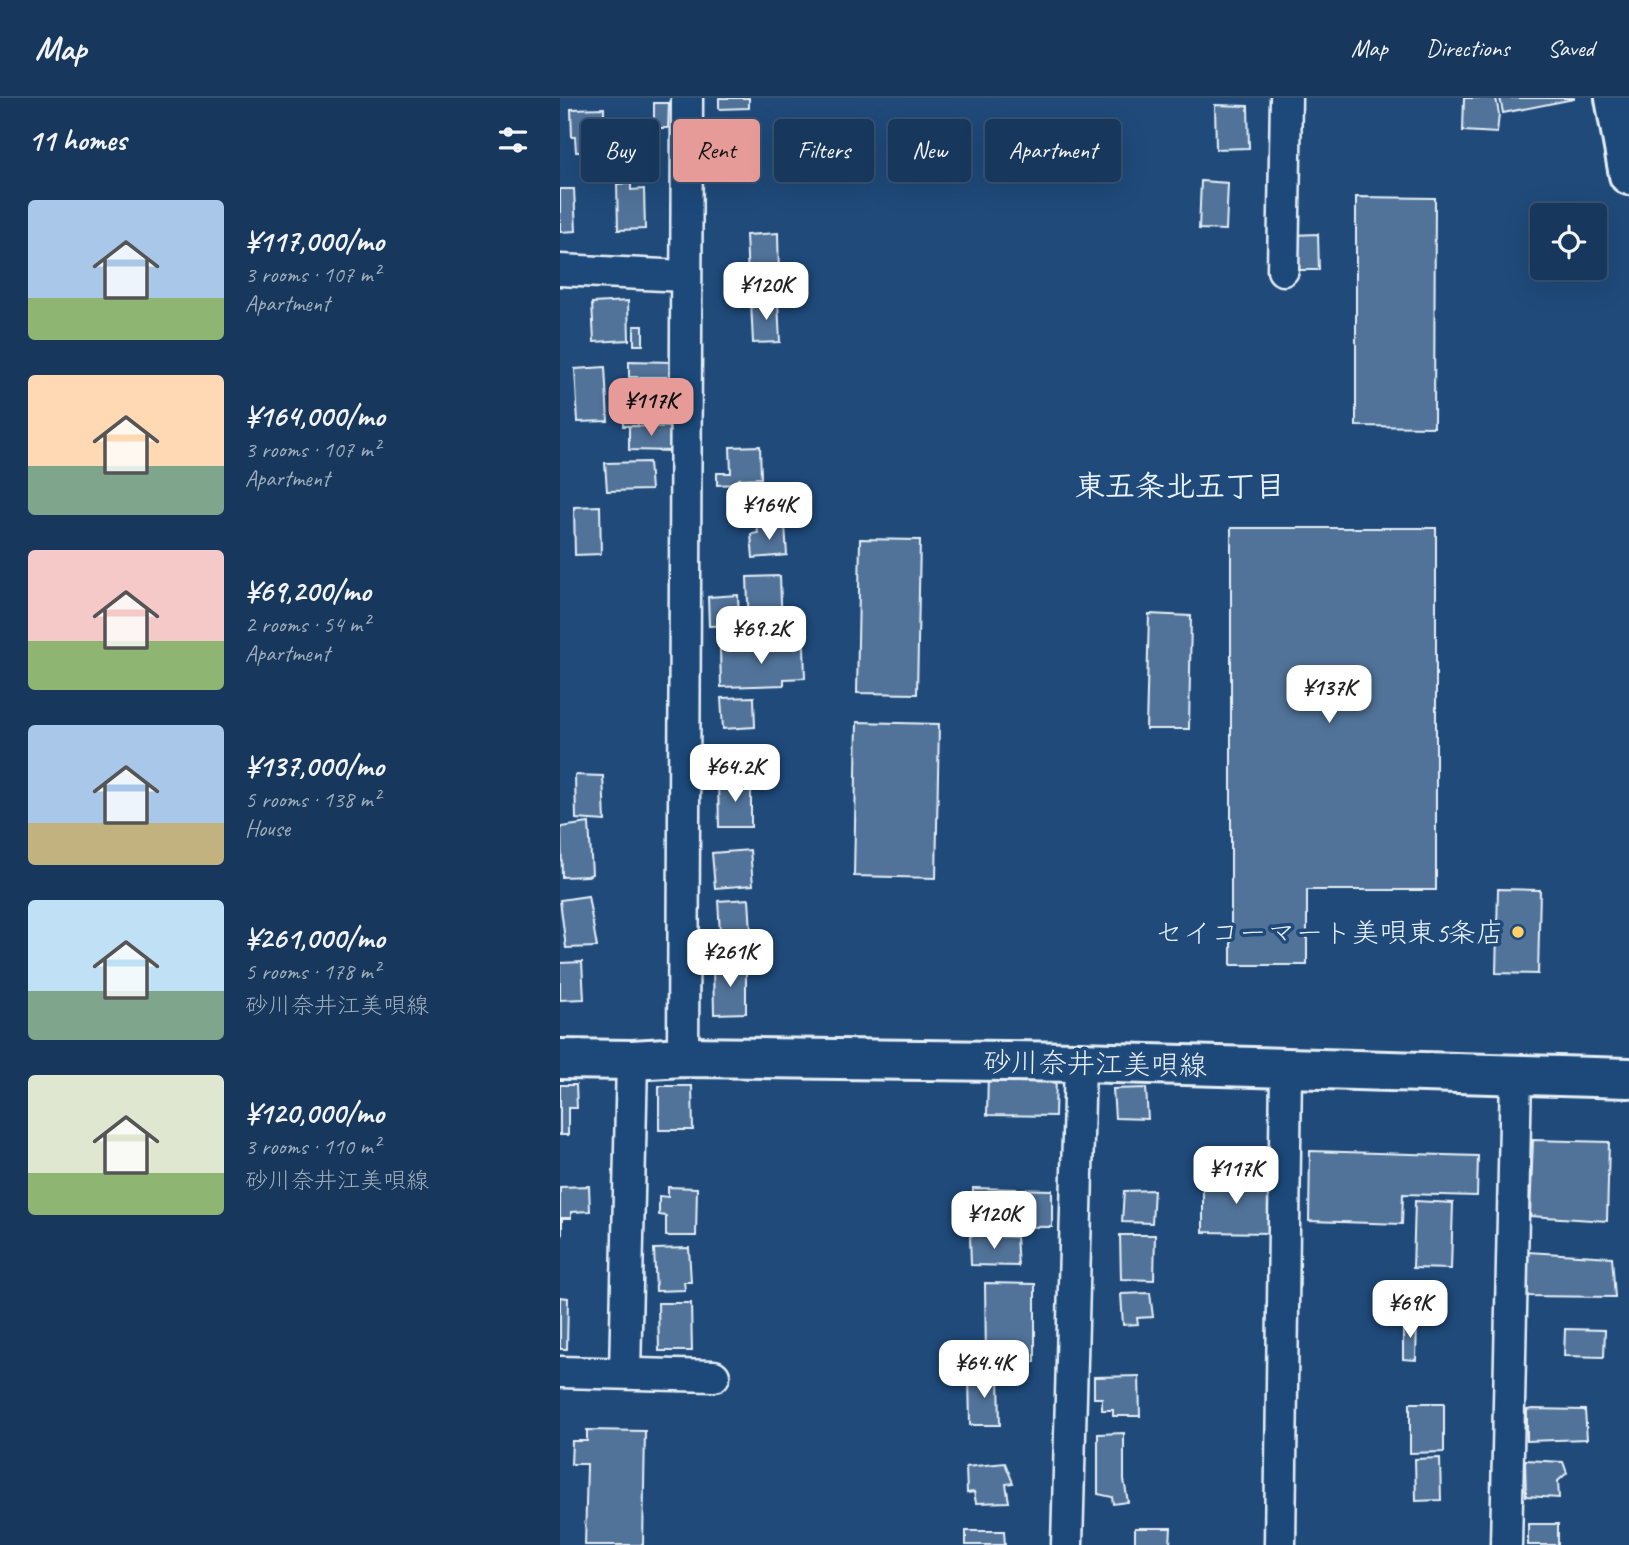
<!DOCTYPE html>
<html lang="en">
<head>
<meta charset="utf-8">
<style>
  body { margin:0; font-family:Caveat,"Klee One",sans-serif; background:#244365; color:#f1f3f6; height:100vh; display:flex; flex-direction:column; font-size:26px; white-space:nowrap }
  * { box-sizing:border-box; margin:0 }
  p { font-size:23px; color:#9eacbb }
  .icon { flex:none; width:38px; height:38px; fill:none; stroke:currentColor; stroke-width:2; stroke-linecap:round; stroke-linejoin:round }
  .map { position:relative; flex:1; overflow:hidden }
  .sheet { display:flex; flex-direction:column; background:#17385c; width:560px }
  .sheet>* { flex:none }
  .guide { position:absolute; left:21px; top:21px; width:665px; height:63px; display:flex; gap:14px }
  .fabs { position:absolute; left:970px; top:105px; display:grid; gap:14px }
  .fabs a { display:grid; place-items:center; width:77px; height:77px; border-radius:7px; background:#17385c; box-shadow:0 7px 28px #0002,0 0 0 2px #365272; font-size:35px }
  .price { position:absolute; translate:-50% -60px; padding:0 16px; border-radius:14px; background:#fff; color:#222; font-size:23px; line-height:46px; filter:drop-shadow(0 2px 4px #0008) }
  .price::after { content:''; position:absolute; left:50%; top:42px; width:21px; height:16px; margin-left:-10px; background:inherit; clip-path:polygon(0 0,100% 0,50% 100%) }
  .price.selected { background:#e69b98; color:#111 }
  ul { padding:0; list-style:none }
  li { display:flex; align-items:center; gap:21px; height:175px; padding:0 28px }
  li span { display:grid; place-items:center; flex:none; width:196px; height:140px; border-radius:7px; color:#555 }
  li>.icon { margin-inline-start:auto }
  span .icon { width:84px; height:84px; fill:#fffc; stroke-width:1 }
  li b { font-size:30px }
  h2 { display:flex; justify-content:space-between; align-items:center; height:84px; padding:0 28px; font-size:30px }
  .pill { padding:0 24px; border-radius:7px; background:#17385c; box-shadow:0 7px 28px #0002,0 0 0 2px #365272; font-size:24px; line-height:63px }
  .pill.selected { background:#e69b98; color:#111 }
  header { display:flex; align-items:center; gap:42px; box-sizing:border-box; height:98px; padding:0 35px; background:#17385c; border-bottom:2px solid #365272 }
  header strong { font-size:33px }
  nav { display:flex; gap:38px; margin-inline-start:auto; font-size:24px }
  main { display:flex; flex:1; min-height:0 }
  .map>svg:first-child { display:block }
</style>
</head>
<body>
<header>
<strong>Map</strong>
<nav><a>Map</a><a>Directions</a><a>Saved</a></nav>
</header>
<main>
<section class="sheet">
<h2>11 homes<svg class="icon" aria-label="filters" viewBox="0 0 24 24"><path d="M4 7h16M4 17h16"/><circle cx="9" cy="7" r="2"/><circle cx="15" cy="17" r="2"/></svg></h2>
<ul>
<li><span style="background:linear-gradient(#a9c7e8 70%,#8fb573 0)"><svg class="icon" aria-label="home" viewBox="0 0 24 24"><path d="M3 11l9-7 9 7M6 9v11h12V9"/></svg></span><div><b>¥117,000/mo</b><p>3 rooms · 107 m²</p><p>Apartment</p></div></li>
<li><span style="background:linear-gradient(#ffd9b3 65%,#7fa58c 0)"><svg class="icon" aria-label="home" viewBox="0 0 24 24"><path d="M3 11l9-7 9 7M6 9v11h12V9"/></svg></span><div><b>¥164,000/mo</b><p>3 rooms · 107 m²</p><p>Apartment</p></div></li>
<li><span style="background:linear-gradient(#f6c9c9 65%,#8fb573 0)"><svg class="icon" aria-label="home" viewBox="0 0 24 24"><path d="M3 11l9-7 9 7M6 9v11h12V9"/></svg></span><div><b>¥69,200/mo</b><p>2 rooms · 54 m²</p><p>Apartment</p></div></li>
<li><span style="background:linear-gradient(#a9c7e8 70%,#c2b280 0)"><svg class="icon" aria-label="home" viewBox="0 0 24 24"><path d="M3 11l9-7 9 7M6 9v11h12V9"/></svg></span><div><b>¥137,000/mo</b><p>5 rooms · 138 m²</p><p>House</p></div></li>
<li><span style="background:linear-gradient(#bfe0f5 65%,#7fa58c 0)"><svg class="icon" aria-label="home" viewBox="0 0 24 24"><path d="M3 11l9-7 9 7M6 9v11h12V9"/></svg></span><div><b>¥261,000/mo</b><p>5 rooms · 178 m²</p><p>砂川奈井江美唄線</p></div></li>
<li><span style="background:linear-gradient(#dfe7d0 70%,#8fb573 0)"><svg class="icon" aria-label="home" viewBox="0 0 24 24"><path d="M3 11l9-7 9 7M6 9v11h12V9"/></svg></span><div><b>¥120,000/mo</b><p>3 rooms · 110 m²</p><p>砂川奈井江美唄線</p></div></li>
</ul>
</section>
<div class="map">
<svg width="1069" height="1447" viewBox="0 0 1069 1447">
  <rect width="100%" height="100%" fill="#1f4a7a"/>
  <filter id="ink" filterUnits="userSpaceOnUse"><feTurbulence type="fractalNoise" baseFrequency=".0143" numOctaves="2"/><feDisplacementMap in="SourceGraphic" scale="14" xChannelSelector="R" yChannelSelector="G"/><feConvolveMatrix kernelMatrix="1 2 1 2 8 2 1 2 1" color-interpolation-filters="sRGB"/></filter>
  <g filter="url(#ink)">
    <g fill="#517399" stroke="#e8f1f8" stroke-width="2">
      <path d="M159,0H189V10L159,11Z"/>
      <path d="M904,0H936L939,16L937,35L903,33Z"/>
      <path d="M940,0H1014V1L943,15Z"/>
      <path d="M94,5H109L108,30H94Z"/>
      <path d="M655,7L688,8L689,50L656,51Z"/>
      <path d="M44,10V29H49L50,54H16L15,39H12L11,11Z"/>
      <path d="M641,83L668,85L666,132L639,131Z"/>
      <path d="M71,85V92L84,91L85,131L58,132L57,86Z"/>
      <path d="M0,91H14L16,133L0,134Z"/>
      <path d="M796,99L875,100L874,329L796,328Z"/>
      <path d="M218,135L219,179L188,180L186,137Z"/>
      <path d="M758,136L759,172H733L732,137Z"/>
      <path d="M68,203L69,242L34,244L32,205Z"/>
      <path d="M218,203L220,244L193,245L191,204Z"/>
      <rect x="74" y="228" width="9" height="19"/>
      <path d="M69,263L112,264V279H69Z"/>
      <path d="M45,269L48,323L18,324L15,271Z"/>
      <path d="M63,311H79L78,328H63Z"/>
      <path d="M69,328L112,329V353L69,352Z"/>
      <path d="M200,348L201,380L179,381V386L157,387V375H171L170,349Z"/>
      <path d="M89,364L91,392L47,393L45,365Z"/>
      <path d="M40,408L41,456L15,457L14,409Z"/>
      <path d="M225,427L227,457L193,460L191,436L198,435L197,429Z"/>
      <path d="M671,430H876V792H747V867H671Z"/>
      <path d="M300,441L360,442L357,596L297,595Z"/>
      <path d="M220,478L222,529L189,531L187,479Z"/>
      <path d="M178,497L179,527L149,528L148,499Z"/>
      <path d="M589,516L631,518L629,631H586Z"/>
      <path d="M244,548L245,580L224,581V587L161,589L160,551Z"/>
      <path d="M194,599L195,629L163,631L161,600Z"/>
      <path d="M297,624L379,626L376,780L294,778Z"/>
      <path d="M15,677L43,678L45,723L16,721Z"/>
      <path d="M158,683H191V729H159Z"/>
      <path d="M29,725L32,776L28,778L2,779L1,729Z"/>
      <path d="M190,752L193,787L155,790L152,755Z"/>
      <path d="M938,791L980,792L978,876L936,875Z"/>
      <path d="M28,798L37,849L6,850L0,802Z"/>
      <path d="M189,801L192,850H161L158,803Z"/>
      <path d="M22,864L24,901L0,902V865Z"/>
      <path d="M186,866V915L154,916L153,867Z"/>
      <path d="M428,976L496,977L495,1018L427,1017Z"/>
      <path d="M0,987H16L17,1010H8V1037H0Z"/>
      <path d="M99,988H132L133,1032H99Z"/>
      <path d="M586,990L588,1021L555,1020L553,991Z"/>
      <path d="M973,1042L1049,1044L1047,1123L970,1118Z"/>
      <path d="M750,1053L918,1058L917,1098L843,1096L842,1126L749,1123Z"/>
      <path d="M643,1081L709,1082L708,1135L643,1134Z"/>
      <path d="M29,1088L30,1113L11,1114V1120H2V1138H0V1089Z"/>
      <path d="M108,1089L137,1090L136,1138H106V1118L99,1117V1098L108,1099Z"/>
      <path d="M413,1090L492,1092V1129L413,1128Z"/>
      <path d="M594,1092L592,1125L562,1124L564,1093Z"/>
      <path d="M855,1103L893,1105L891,1171L853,1170Z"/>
      <path d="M416,1137L456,1139L458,1168L411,1167L410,1138Z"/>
      <path d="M560,1137H595L594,1182L561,1181Z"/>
      <path d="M129,1150L131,1184H124L125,1192L96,1193L94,1151Z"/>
      <path d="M967,1154L1052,1159L1055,1199L964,1198L963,1155Z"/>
      <path d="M425,1185L475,1186V1264L426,1263Z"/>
      <path d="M590,1195L593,1219L577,1220L578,1226L563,1227L561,1196Z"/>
      <path d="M0,1199L8,1200L7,1251H0Z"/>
      <path d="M98,1205H131L132,1253H99Z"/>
      <path d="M843,1222H857L856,1262L843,1261Z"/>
      <path d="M1005,1231L1045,1232L1044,1259L1004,1258Z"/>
      <path d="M409,1277H439L440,1327H410Z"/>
      <path d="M579,1278L580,1318H553V1312H542V1300H534V1279Z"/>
      <path d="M850,1305H884V1354L850,1355Z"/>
      <path d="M972,1311L1025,1312L1027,1341L967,1343V1312Z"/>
      <path d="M27,1332L85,1333L83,1447H25L27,1366H11L12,1343H27Z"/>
      <path d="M564,1335V1382L568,1404L553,1406L552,1399L538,1396V1336Z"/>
      <path d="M880,1360L881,1402L856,1403L855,1361Z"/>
      <path d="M965,1362L1003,1364L1007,1375L998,1383L999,1400L966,1398Z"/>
      <path d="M445,1365L453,1385L446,1386L449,1404L416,1405L414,1394L407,1395L406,1369Z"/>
      <rect x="968" y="1426" width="30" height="21"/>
      <path d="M575,1430H611L610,1447H575Z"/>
      <path d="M406,1433H444L445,1447H406Z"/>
    </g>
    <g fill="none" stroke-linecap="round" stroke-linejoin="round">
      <g stroke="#e8f1f8" stroke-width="35">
        <g id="street">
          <path d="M0,172L125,178"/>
          <path d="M723,172L726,0"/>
          <path d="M123,959L127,0"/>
          <path d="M0,1274L154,1278"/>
          <path d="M65,1275L72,962"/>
          <path d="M507,1447L520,964"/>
          <path d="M720,1447L726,970"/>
          <path d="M946,1447L956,976"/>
        </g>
      </g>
      <g stroke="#e8f1f8" stroke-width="44">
        <path id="secondary" d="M0,961L72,962L123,959L520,964L1069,980"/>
      </g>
      <g stroke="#e8f1f8" stroke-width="44">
        <path id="primary" d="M1055,0L1069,77"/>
      </g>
      <use href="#street" stroke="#1f4a7a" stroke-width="30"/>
      <use href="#secondary" stroke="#1f4a7a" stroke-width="38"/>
      <use href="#primary" stroke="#1f4a7a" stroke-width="38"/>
    </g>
  </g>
  <circle fill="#ffd166" stroke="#1f4a7a" stroke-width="2.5" cx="958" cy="834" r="7"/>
  <g text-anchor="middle" stroke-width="7" stroke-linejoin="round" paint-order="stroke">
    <g font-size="28" fill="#e8f1f8" stroke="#1f4a7a" text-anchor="end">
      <text x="944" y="844">セイコーマート美唄東5条店</text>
    </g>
    <g font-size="28" fill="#e8f1f8" stroke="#1f4a7a">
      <text transform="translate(535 965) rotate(1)" y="10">砂川奈井江美唄線</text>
    </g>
    <g font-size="30" font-weight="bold" fill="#e8f1f8" stroke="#1f4a7a">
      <text x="620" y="398">東五条北五丁目</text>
    </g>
  </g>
</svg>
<div class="fabs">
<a><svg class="icon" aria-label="locate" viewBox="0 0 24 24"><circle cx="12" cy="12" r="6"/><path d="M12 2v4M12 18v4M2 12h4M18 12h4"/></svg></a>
</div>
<b class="price" style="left:206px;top:224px">¥120K</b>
<b class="price selected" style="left:91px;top:340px">¥117K</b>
<b class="price" style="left:209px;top:444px">¥164K</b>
<b class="price" style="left:201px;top:568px">¥69.2K</b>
<b class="price" style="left:769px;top:627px">¥137K</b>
<b class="price" style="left:175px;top:706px">¥64.2K</b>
<b class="price" style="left:170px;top:891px">¥261K</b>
<b class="price" style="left:676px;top:1108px">¥117K</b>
<b class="price" style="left:434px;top:1153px">¥120K</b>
<b class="price" style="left:850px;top:1242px">¥69K</b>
<b class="price" style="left:424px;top:1302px">¥64.4K</b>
<div class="guide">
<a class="pill">Buy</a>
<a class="pill selected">Rent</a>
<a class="pill">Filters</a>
<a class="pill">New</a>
<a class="pill">Apartment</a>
</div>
</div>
</main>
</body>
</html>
